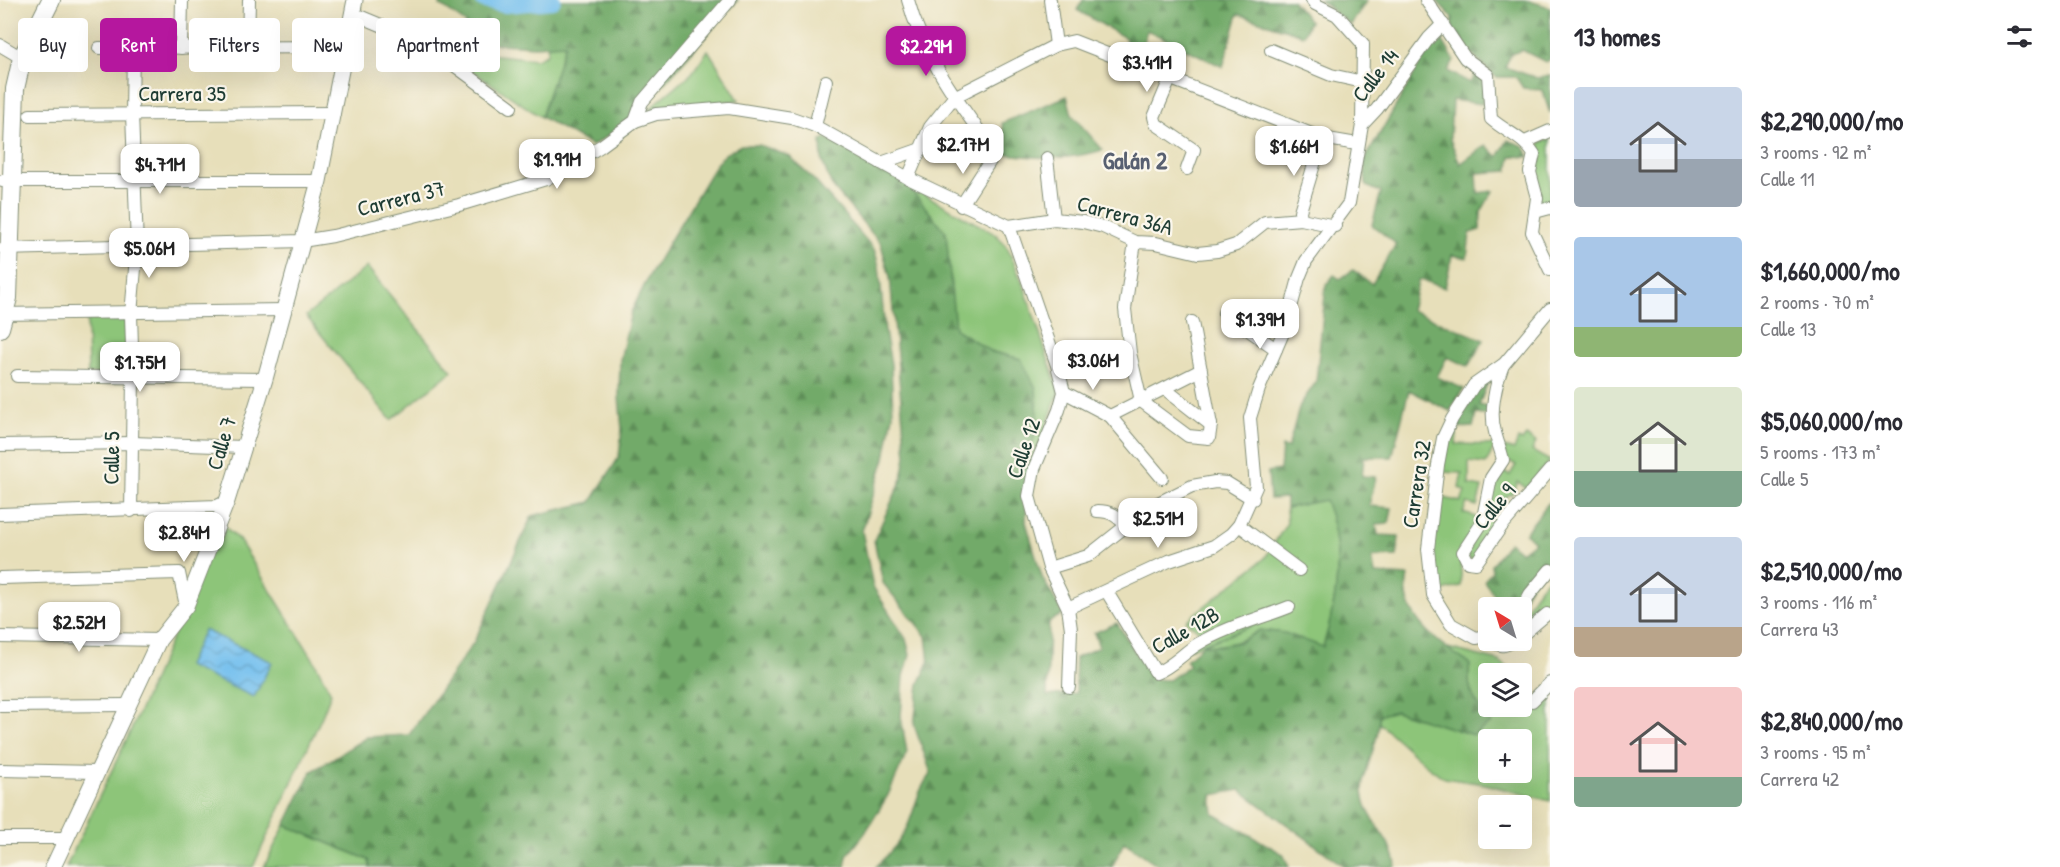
<!DOCTYPE html>
<html lang="en">
<head>
<meta charset="utf-8">
<style>
  body { margin:0; font-family:"Patrick Hand",sans-serif; background:#f2f2f3; color:#2b2b33; height:100vh; display:flex; flex-direction:column; font-size:22px; white-space:nowrap }
  * { box-sizing:border-box; margin:0 }
  p { font-size:20px; color:#7c7c81 }
  .icon { flex:none; width:33px; height:33px; fill:none; stroke:currentColor; stroke-width:2; stroke-linecap:round; stroke-linejoin:round }
  .map { position:relative; flex:1; overflow:hidden }
  .sheet { display:flex; flex-direction:column; background:#fff; width:510px }
  .sheet>* { flex:none }
  .banner { position:absolute; left:18px; top:18px; width:570px; height:54px; display:flex; gap:12px }
  .needle { width:39px; rotate:322deg }
  .fabs { position:absolute; left:1478px; top:597px; display:grid; gap:12px }
  .fabs a { display:grid; place-items:center; width:54px; height:54px; border-radius:6px; background:#fff; box-shadow:0 6px 24px #0002; font-size:30px }
  .price { position:absolute; translate:-50% -51px; padding:0 14px; border-radius:12px; background:#fff; color:#222; font-size:20px; line-height:39px; filter:drop-shadow(0 2px 3px #0008) }
  .price::after { content:''; position:absolute; left:50%; top:36px; width:18px; height:14px; margin-left:-9px; background:inherit; clip-path:polygon(0 0,100% 0,50% 100%) }
  .price.on { background:#b5179e; color:#fff }
  ul { padding:0; list-style:none }
  li { display:flex; align-items:center; gap:18px; height:150px; padding:0 24px }
  li span { display:grid; place-items:center; flex:none; width:168px; height:120px; border-radius:6px; color:#555 }
  li>.icon { margin-inline-start:auto }
  span .icon { width:72px; height:72px; fill:#fffc; stroke-width:1 }
  li b { font-size:26px }
  h2 { display:flex; justify-content:space-between; align-items:center; height:72px; padding:0 24px; font-size:26px }
  .tag { padding:0 21px; border-radius:6px; background:#fff; box-shadow:0 6px 24px #0002; font-size:21px; line-height:54px }
  .tag.on { background:#b5179e; color:#fff }
  main { display:flex; flex:1; min-height:0 }
  .map>svg:first-child { display:block }
</style>
</head>
<body>
<main>
<div class="map">
<svg width="1550" height="867" viewBox="0 0 1550 867">
  <defs>
    <pattern id="forest-firs" width="22" height="20" patternUnits="userSpaceOnUse" patternTransform="scale(1.5)"><rect width="22" height="20" fill="#72aa69"/><path d="M5 1l3.5 6h-7zM16 11l3.5 6h-7z" fill="#5d8c57"/></pattern>
    <pattern id="water-waves" width="16" height="10" patternUnits="userSpaceOnUse" patternTransform="scale(1.5)"><rect width="16" height="10" fill="#74c0ee"/><path d="M0 5q4-4 8 0t8 0" fill="none" stroke="#5f9dc2"/></pattern>
  </defs>
  <rect width="100%" height="100%" fill="#fbf7ec"/>
  <filter id="ink" filterUnits="userSpaceOnUse"><feTurbulence type="fractalNoise" baseFrequency=".0167" numOctaves="2"/><feDisplacementMap in="SourceGraphic" scale="12" xChannelSelector="R" yChannelSelector="G"/><feConvolveMatrix kernelMatrix="1 2 1 2 8 2 1 2 1" color-interpolation-filters="sRGB"/></filter>
  <filter id="wash" filterUnits="userSpaceOnUse"><feTurbulence type="fractalNoise" baseFrequency=".008" numOctaves="4" result="noise"/><feDisplacementMap in="SourceGraphic" scale="24" xChannelSelector="R" yChannelSelector="G"/><feGaussianBlur stdDeviation="1.35" result="paint"/><feColorMatrix in="noise" values="0 0 0 0 0 0 0 0 0 0 0 0 0 0 0 0 0 1.4 0 .05"/><feComposite in="paint" operator="in"/></filter>
  <g filter="url(#wash)">
    <rect width="100%" height="100%" fill="#e7dfba"/>
    <g fill="#8dc579" stroke="#568156" stroke-width="1.5" fill-rule="evenodd">
      <path d="M566,43L541,117L447,54L448,50L536,59L547,54L548,45Z"/>
      <path d="M708,50L739,100L649,109L692,73Z"/>
      <path d="M1550,139V198L1540,204L1536,173L1540,157V143Z"/>
      <path d="M906,184L997,235L1008,249L1025,289L1059,392L1028,475L1029,455L1038,422L1021,359L990,351L952,327Z"/>
      <path d="M367,267L452,371L391,420L306,316Z"/>
      <path d="M87,319L126,320L127,373L88,374Z"/>
      <path d="M1449,432L1457,434L1456,444L1495,445L1486,464L1469,462V485L1482,487L1477,506L1467,503L1463,513L1476,517L1461,558V586L1436,593L1430,550L1440,497L1461,502L1465,491L1459,488L1462,473L1441,472Z"/>
      <path d="M1526,436L1536,442L1532,451L1550,461L1526,488L1518,482L1512,494L1507,496L1492,519L1500,524L1476,559H1469L1467,550L1501,471L1510,475L1516,465L1504,458V447L1514,450L1518,439L1522,441Z"/>
      <path d="M1325,499C1345,548 1338,599 1323,648L1260,630C1241,642 1226,647 1203,645L1293,610L1175,654L1200,632L1186,621L1265,558L1287,523L1286,508Z"/>
      <path d="M222,524L239,540L312,657L331,693L323,714L253,867H66L131,730Z"/>
      <path d="M1550,576V608L1521,634C1521,611 1534,593 1550,576Z"/>
      <path d="M1440,646L1499,661L1516,673L1488,674V706H1521V689L1528,695L1530,704L1550,689V801L1485,784L1444,778L1426,765L1379,723V715L1395,711L1473,735L1490,722C1475,701 1465,691 1470,664ZM1488,740H1521V772H1488Z"/>
      <path d="M285,825L369,860L370,867H264Z"/>
    </g>
    <g fill="url(#forest-firs)" stroke="#48744e" stroke-width="1.5">
      <path d="M442,0H738L631,121L592,146L541,117L565,44L535,46L447,41L467,24L440,5Z"/>
      <path d="M1083,0H1292L1310,21L1303,35L1238,14L1223,67L1147,30L1139,57L1120,51L1127,39L1077,10Z"/>
      <path d="M1319,0H1367L1351,25Z"/>
      <path d="M1436,0H1526L1550,7V59L1546,62L1522,50L1511,54L1505,67L1537,78L1550,75V113L1542,90L1523,88L1516,77H1496L1451,34L1453,18Z"/>
      <path d="M1438,33L1454,60L1448,71L1470,83L1477,72L1486,85L1482,104L1452,100L1450,139L1460,164L1486,145L1498,157L1508,140L1524,146L1529,157L1511,156L1508,171L1477,173L1478,193L1493,191L1481,212L1480,230L1470,233L1467,258L1452,255L1445,288L1419,279L1411,310L1484,340L1468,366L1447,357L1437,377L1464,389L1450,411L1409,390L1392,457H1364L1362,476L1376,477L1369,506L1392,508L1389,523L1376,524L1378,535L1399,536L1397,556L1372,557L1375,574L1408,576C1398,616 1439,644 1470,664C1465,691 1475,701 1491,723L1473,735L1396,711L1379,715C1381,740 1364,765 1363,789C1363,819 1395,840 1396,867H1345L1240,790L1212,795L1214,814L1283,854L1289,867H1161L1124,842L1112,867H876C888,854 901,842 908,825C917,804 916,793 931,773L914,725L919,684L929,662L926,636L883,583L874,540L902,479L906,456L890,277L881,244L832,186L822,161L821,141L826,138L906,184L946,232L955,329L992,352L1021,359L1036,388L1038,422L1029,455L1026,522L1042,577L1063,614L1049,622L1047,696L1076,693L1075,658L1099,647L1094,633L1117,623L1152,679L1169,680L1190,665L1186,660L1203,645L1218,646L1240,642L1260,630L1285,633L1323,647C1338,598 1345,548 1325,500L1286,508V498L1270,499L1268,472L1280,470L1282,447L1288,448L1300,405L1316,382L1326,285L1334,275L1340,279L1353,270L1372,284L1396,244L1372,225L1381,192L1366,186L1364,161Z"/>
      <path d="M1067,96L1072,115L1103,150C1069,160 1042,159 1007,154L1002,123Z"/>
      <path d="M741,145H759L789,156L815,181L874,249L879,266L885,332L891,364L893,415L885,458L862,531L873,587L906,639L910,655L904,676L901,716L907,753L888,795L865,833L847,856L845,867H370L369,860L285,825L311,772L367,737L409,735L474,642L532,516L591,502L619,457L622,429L619,397L620,360L631,312L650,274L716,164L725,154Z"/>
      <path d="M1500,368L1494,384L1488,382L1479,405L1492,408L1489,416L1476,414L1473,427L1458,428C1464,401 1478,384 1500,368Z"/>
      <path d="M1550,501V564L1532,583L1518,607H1503L1484,581L1492,571L1491,565L1509,542L1521,552L1534,542L1525,533Z"/>
    </g>
    <path fill="url(#water-waves)" stroke="#4a7e91" stroke-width="1.5" d="M204,630L272,662L254,697L187,666Z"/>
    <g fill="none" stroke-linecap="round" stroke-linejoin="round">
      <path stroke="#74c0ee" stroke-width="18" d="M484,0L505,4L552,0"/>
    </g>
  </g>
  <g filter="url(#ink)">
    <g fill="none" stroke-linecap="round" stroke-linejoin="round">
      <g stroke="#838e77" stroke-width="14">
        <g id="minor">
          <path d="M908,0C921,49 952,94 982,135"/>
          <path d="M1050,0L1056,45"/>
          <path d="M1312,0L1315,4L1337,15L1363,44L1362,125"/>
          <path d="M1426,0L1465,58L1488,75L1491,119C1506,132 1524,138 1534,154L1530,172L1537,198L1532,232L1550,270"/>
          <path d="M352,13L424,43L511,107"/>
          <path d="M28,25L58,48"/>
          <path d="M0,45L22,58"/>
          <path d="M99,48L346,47"/>
          <path d="M181,48L182,0"/>
          <path d="M248,48L249,0"/>
          <path d="M1271,50L1331,75L1363,82"/>
          <path d="M1170,79L1154,117L1156,124L1194,150L1187,169"/>
          <path d="M30,115L334,113"/>
          <path d="M635,121L656,114L729,108L792,118L815,126L908,178L1009,226L1054,219L1083,222L1103,227L1135,242L1156,243L1198,253L1217,251L1236,245L1265,222L1301,219L1335,226"/>
          <path d="M815,126L826,81"/>
          <path d="M1525,142L1550,131"/>
          <path d="M1047,158L1054,219"/>
          <path d="M881,163L918,150"/>
          <path d="M908,178L930,127L954,97L1056,45L1074,41L1322,138L1357,144"/>
          <path d="M2,181H319"/>
          <path d="M961,206L990,161"/>
          <path d="M1535,212L1550,208"/>
          <path d="M1301,219L1300,211L1322,138"/>
          <path d="M1009,226L1057,365L1064,392L1059,410L1034,469L1029,496L1049,568L1068,608L1071,629L1069,687"/>
          <path d="M1135,242L1125,309L1130,353L1141,401L1188,436L1209,438L1211,425L1192,322"/>
          <path d="M4,249L302,241L333,236L459,205L546,179L601,146L635,121L642,102L730,0"/>
          <path d="M1224,313L1276,349"/>
          <path d="M0,314L284,310"/>
          <path d="M1503,365C1496,383 1489,412 1495,432C1497,441 1501,450 1503,460L1491,478L1482,523L1463,552L1468,562L1476,563L1501,527L1550,470"/>
          <path d="M17,376L265,379"/>
          <path d="M1165,389L1211,425"/>
          <path d="M1064,392L1110,416L1162,478"/>
          <path d="M1110,416L1201,370"/>
          <path d="M0,445L133,443L243,447"/>
          <path d="M131,511L133,378L131,314L137,246L132,114L133,47"/>
          <path d="M1097,511C1111,511 1117,516 1126,525"/>
          <path d="M0,514L217,506L227,501"/>
          <path d="M1239,525L1299,570"/>
          <path d="M1049,568L1088,556L1150,507L1192,486L1215,482L1227,483L1253,499"/>
          <path d="M0,578L179,573L186,606"/>
          <path d="M1107,592L1156,673C1173,666 1183,653 1198,644C1226,627 1259,619 1289,607"/>
          <path d="M1068,608L1169,561L1214,546L1231,534L1239,525L1256,487L1250,418L1259,389L1286,326L1299,278L1306,261L1349,203L1362,125L1377,109L1429,38L1443,24"/>
          <path d="M1521,611L1530,594L1550,570"/>
          <path d="M1488,636L1476,638L1451,624L1433,595L1428,549L1438,465L1443,438L1452,419L1474,385L1504,364L1550,309"/>
          <path d="M1521,636L1547,614"/>
          <path d="M0,637L159,640"/>
          <path d="M1492,640C1500,648 1506,646 1515,640"/>
          <path d="M1532,701L1550,683"/>
          <path d="M0,706L127,705"/>
          <path d="M0,770L96,772"/>
          <path d="M0,838H66"/>
        </g>
      </g>
      <g stroke="#838e77" stroke-width="17">
        <path id="tertiary" d="M53,867L159,640L186,606L227,501L265,379L319,181L355,0"/>
      </g>
      <g stroke="#838e77" stroke-width="20">
        <path id="primary" d="M0,328L8,298L15,89L22,58L51,0"/>
      </g>
      <use href="#minor" stroke="#fff" stroke-width="12"/>
      <use href="#tertiary" stroke="#fff" stroke-width="15"/>
      <use href="#primary" stroke="#fff" stroke-width="18"/>
    </g>
  </g>
  <g text-anchor="middle" stroke-width="4.5" stroke-linejoin="round" paint-order="stroke">
    <g font-size="22" fill="#1f3d34" stroke="#fbf7ec">
      <text transform="translate(1375 75) rotate(-52)" y="8">Calle 14</text>
      <text x="182" y="101">Carrera 35</text>
      <text transform="translate(401 198) rotate(-14)" y="8">Carrera 37</text>
      <text transform="translate(1125 215) rotate(15)" y="8">Carrera 36A</text>
      <text transform="translate(221 443) rotate(-73)" y="8">Calle 7</text>
      <text transform="translate(1023 448) rotate(-71)" y="8">Calle 12</text>
      <text transform="translate(111 458) rotate(-89)" y="8">Calle 5</text>
      <text transform="translate(1416 484) rotate(-81)" y="8">Carrera 32</text>
      <text transform="translate(1494 506) rotate(-50)" y="8">Calle 9</text>
      <text transform="translate(1185 630) rotate(-29)" y="8">Calle 12B</text>
    </g>
    <g font-size="24" font-weight="bold" fill="#586071" stroke="#fbf7ec">
      <text x="1135" y="169">Galán 2</text>
    </g>
  </g>
</svg>
<div class="fabs">
<a><svg class="needle" viewBox="-14 -14 28 28"><path d="M0-13l5 13h-10z" fill="#e53935"/><path d="M0 13l5-13h-10z" fill="#7c7c81"/></svg></a>
<a><svg class="icon" aria-label="layers" viewBox="0 0 24 24"><path d="M12 4l9 5-9 5-9-5zM3 14l9 5 9-5"/></svg></a>
<a>+</a>
<a>−</a>
</div>
<b class="price on" style="left:926px;top:77px">$2.29M</b>
<b class="price" style="left:1147px;top:93px">$3.41M</b>
<b class="price" style="left:963px;top:175px">$2.17M</b>
<b class="price" style="left:1294px;top:177px">$1.66M</b>
<b class="price" style="left:557px;top:190px">$1.91M</b>
<b class="price" style="left:160px;top:195px">$4.71M</b>
<b class="price" style="left:149px;top:279px">$5.06M</b>
<b class="price" style="left:1260px;top:350px">$1.39M</b>
<b class="price" style="left:1093px;top:391px">$3.06M</b>
<b class="price" style="left:140px;top:393px">$1.75M</b>
<b class="price" style="left:1158px;top:549px">$2.51M</b>
<b class="price" style="left:184px;top:563px">$2.84M</b>
<b class="price" style="left:79px;top:653px">$2.52M</b>
<div class="banner">
<a class="tag">Buy</a>
<a class="tag on">Rent</a>
<a class="tag">Filters</a>
<a class="tag">New</a>
<a class="tag">Apartment</a>
</div>
</div>
<section class="sheet">
<h2>13 homes<svg class="icon" aria-label="filters" viewBox="0 0 24 24"><path d="M4 7h16M4 17h16"/><circle cx="9" cy="7" r="2"/><circle cx="15" cy="17" r="2"/></svg></h2>
<ul>
<li><span style="background:linear-gradient(#c9d6e8 60%,#9aa5b1 0)"><svg class="icon" aria-label="home" viewBox="0 0 24 24"><path d="M3 11l9-7 9 7M6 9v11h12V9"/></svg></span><div><b>$2,290,000/mo</b><p>3 rooms · 92 m²</p><p>Calle 11</p></div></li>
<li><span style="background:linear-gradient(#a9c7e8 75%,#8fb573 0)"><svg class="icon" aria-label="home" viewBox="0 0 24 24"><path d="M3 11l9-7 9 7M6 9v11h12V9"/></svg></span><div><b>$1,660,000/mo</b><p>2 rooms · 70 m²</p><p>Calle 13</p></div></li>
<li><span style="background:linear-gradient(#dfe7d0 70%,#7fa58c 0)"><svg class="icon" aria-label="home" viewBox="0 0 24 24"><path d="M3 11l9-7 9 7M6 9v11h12V9"/></svg></span><div><b>$5,060,000/mo</b><p>5 rooms · 173 m²</p><p>Calle 5</p></div></li>
<li><span style="background:linear-gradient(#c9d6e8 75%,#b9a48a 0)"><svg class="icon" aria-label="home" viewBox="0 0 24 24"><path d="M3 11l9-7 9 7M6 9v11h12V9"/></svg></span><div><b>$2,510,000/mo</b><p>3 rooms · 116 m²</p><p>Carrera 43</p></div></li>
<li><span style="background:linear-gradient(#f6c9c9 75%,#7fa58c 0)"><svg class="icon" aria-label="home" viewBox="0 0 24 24"><path d="M3 11l9-7 9 7M6 9v11h12V9"/></svg></span><div><b>$2,840,000/mo</b><p>3 rooms · 95 m²</p><p>Carrera 42</p></div></li>
</ul>
</section>
</main>
</body>
</html>
